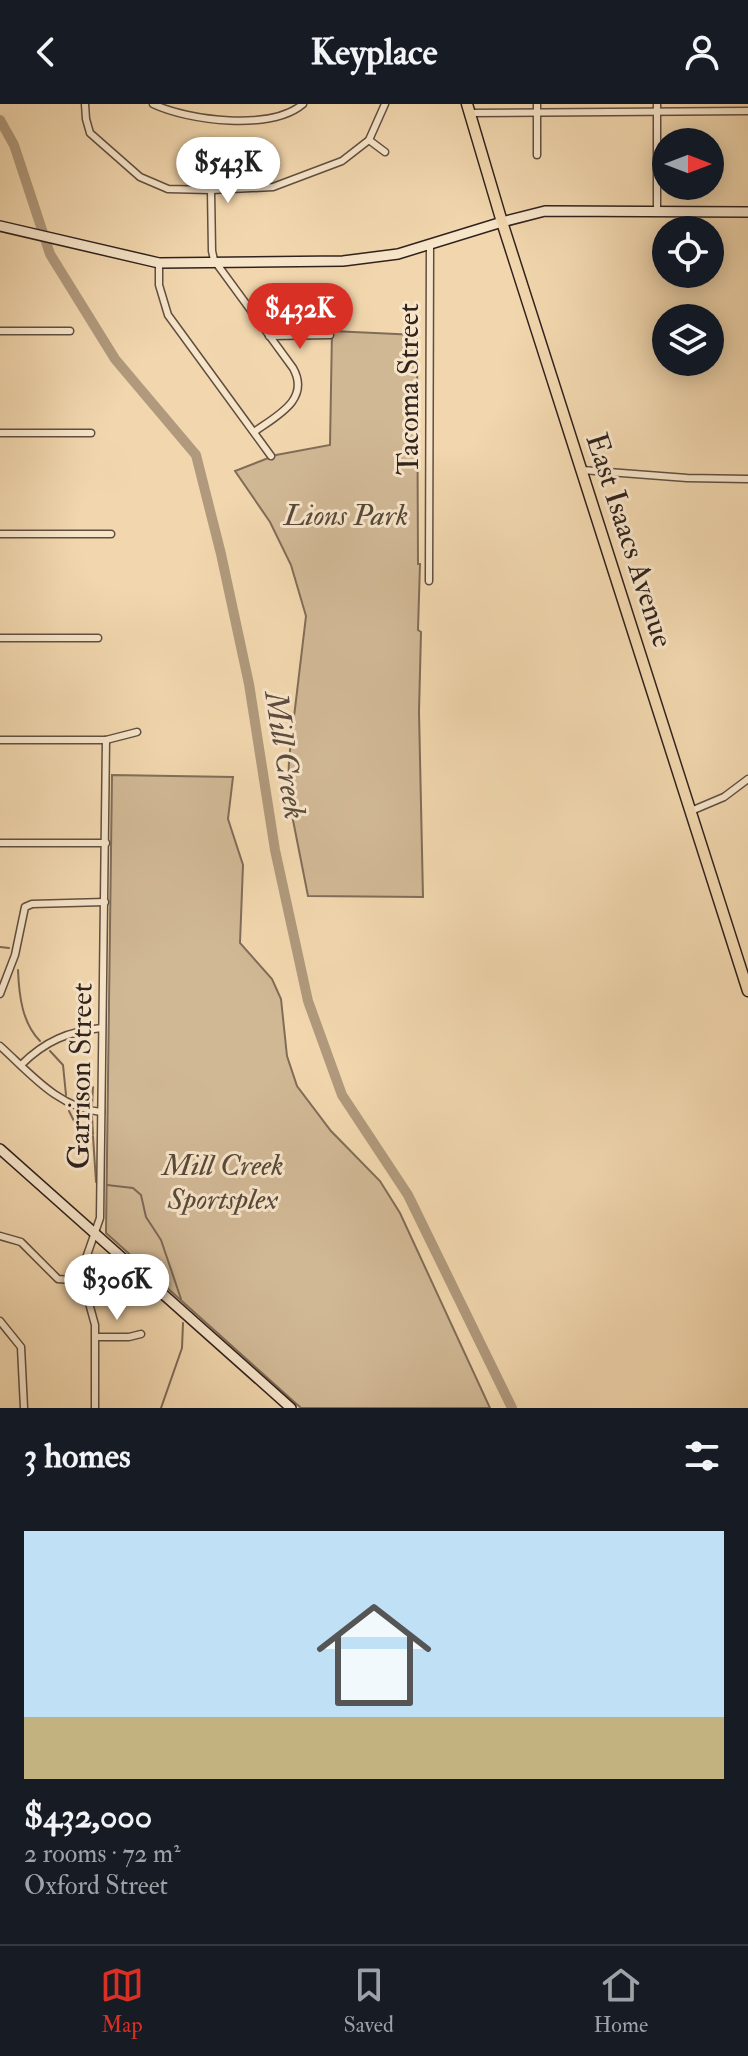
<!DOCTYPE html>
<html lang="en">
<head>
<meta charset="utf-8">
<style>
  body { margin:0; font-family:"IM FELL Double Pica",serif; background:#242831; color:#f1f3f6; height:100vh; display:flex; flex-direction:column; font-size:30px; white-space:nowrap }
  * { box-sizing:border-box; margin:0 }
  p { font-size:26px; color:#9ea1a6 }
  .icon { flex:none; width:44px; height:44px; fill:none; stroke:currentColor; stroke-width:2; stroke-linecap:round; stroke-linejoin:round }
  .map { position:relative; height:1304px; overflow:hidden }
  .details { display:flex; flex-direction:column; background:#171b24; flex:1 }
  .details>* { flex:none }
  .needle { width:52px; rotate:90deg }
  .controls { position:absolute; left:652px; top:24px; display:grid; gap:16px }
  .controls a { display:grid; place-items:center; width:72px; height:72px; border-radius:50%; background:#171b24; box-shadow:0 4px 20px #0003; font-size:40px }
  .price { position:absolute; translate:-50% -68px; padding:0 18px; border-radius:28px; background:#fff; color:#222; font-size:26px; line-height:52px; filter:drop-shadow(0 2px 4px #0008) }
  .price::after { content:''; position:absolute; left:50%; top:48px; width:24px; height:18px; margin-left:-12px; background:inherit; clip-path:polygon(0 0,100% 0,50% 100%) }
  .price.selected { background:#d93025; color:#fff }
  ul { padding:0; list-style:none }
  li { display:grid; align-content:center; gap:16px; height:424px; padding:0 24px }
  li span { display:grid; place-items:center; height:248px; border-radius:0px; color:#555 }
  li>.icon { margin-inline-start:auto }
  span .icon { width:144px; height:144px; fill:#fffc; stroke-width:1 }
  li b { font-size:34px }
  h2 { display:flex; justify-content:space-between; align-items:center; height:96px; padding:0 24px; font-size:34px }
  header { display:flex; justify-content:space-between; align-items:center; height:104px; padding:0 24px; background:#171b24; font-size:36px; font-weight:700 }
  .tabs { display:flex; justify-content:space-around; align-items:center; height:112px; border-top:2px solid #363941; background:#171b24; font-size:22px; color:#9ea1a6 }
  .tabs a { display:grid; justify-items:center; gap:4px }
  .tabs .selected { color:#d93025 }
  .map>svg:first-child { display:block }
</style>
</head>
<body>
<header><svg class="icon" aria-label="back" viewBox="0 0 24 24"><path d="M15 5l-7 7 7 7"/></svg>Keyplace<svg class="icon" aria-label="person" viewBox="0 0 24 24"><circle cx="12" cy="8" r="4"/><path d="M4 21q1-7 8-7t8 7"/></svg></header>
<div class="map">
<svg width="748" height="1304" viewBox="0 0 748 1304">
  <rect width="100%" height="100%" fill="#f2d7ae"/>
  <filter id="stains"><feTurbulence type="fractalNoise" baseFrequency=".0025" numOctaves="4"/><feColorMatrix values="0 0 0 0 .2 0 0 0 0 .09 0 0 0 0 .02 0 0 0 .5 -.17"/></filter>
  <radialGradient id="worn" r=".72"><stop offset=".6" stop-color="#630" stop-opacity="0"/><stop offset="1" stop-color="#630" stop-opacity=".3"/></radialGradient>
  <g fill="#d1b895" stroke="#806d58" stroke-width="2">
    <path d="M332,227L417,231L418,460H420L418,526L421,528L419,608L423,793L308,792L288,691L289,655L306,512L291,461L270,418L235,367L276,351L330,341Z"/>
    <path d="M112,671L233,673L228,715L243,761L240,839L272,875L281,895L287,952L297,982L331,1027L380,1077L400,1109L490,1304H301L106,1129Z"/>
  </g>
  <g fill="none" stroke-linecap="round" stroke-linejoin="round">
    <g stroke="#7d6956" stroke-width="2">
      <path d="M0,843L9,844"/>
      <path d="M18,866C19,891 22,919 40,937"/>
      <path d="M50,947L63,961L66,991"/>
      <path d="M92,1002L93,983"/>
      <path d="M69,1007L74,1017L87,1024"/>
      <path d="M92,1012L93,1030"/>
      <path d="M93,1032L96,1078"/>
      <path d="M107,1081L133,1084L141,1091L146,1113L161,1136L181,1195"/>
      <path d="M161,1304L182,1244L183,1219"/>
    </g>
    <path stroke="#b0997c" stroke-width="10" d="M0,16L14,41L50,150L115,255L196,351L221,450L249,580L275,746L308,897L342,991L408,1091L512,1304"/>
    <g stroke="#604f40" stroke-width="9">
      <g id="minor">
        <path d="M85,0L86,15L90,29L140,73L168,85L211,86L273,83L342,57L369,36L385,0"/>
        <path d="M153,0C189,17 271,27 303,0"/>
        <path d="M537,0V51"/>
        <path d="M657,0V106"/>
        <path d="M469,9L748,7"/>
        <path d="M369,36L385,48"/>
        <path d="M211,86L212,147L214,156L293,264C311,296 276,312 254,328"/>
        <path d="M159,159V181L168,211L271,352"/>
        <path d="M0,227H70"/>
        <path d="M269,232L330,231"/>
        <path d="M0,329H91"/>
        <path d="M582,366L687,374L748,375"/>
        <path d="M0,430H111"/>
        <path d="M429,477L430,140"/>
        <path d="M0,534H98"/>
        <path d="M0,636H106L137,628"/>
        <path d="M691,707L724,693L748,675"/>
        <path d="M0,739H106"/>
        <path d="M0,890L15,851L25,803L32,800L105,798"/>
        <path d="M0,942C30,969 58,1004 101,1008"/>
        <path d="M21,961C45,937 69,927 102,924"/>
        <path d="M0,1132L21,1138L58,1175L83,1177"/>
        <path d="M0,1217L21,1243L24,1304"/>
        <path d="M96,1233H129L141,1230"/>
        <path d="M95,1304V1221L83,1177L86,1154L100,1114L106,636"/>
      </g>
    </g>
    <g stroke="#30221c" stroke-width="12">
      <g id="secondary">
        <path d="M0,122L159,159L343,157L398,150L502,118L545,107L748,108"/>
        <path d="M0,1045L291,1304"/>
      </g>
    </g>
    <g stroke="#30221c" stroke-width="13">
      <path id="primary" d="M467,0L502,118L748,887"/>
    </g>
    <use href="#minor" stroke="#f7e5ca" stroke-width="6"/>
    <use href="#secondary" stroke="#f7e5ca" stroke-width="9"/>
    <use href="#primary" stroke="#f2d7ae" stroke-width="10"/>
  </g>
  <g text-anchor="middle" stroke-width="6" stroke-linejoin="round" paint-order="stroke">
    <g font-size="30" fill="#30221c" stroke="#f7e5ca">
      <text transform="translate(408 285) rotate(-90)" y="10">Tacoma Street</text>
      <text transform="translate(630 436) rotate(72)" y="10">East Isaacs Avenue</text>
      <text transform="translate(80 972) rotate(-89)" y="10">Garrison Street</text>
    </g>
    <g font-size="30" font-style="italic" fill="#58483a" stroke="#f7e5ca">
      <text x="346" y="421">Lions Park</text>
      <text x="223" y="1071">Mill Creek<tspan x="223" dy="34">Sportsplex</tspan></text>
    </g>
    <g font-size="32" font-style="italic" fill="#5d4c3e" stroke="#f7e5ca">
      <text transform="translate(286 651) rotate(81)" y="11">Mill Creek</text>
    </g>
  </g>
  <rect width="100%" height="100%" filter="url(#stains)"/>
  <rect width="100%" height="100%" fill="url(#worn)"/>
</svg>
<div class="controls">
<a><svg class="needle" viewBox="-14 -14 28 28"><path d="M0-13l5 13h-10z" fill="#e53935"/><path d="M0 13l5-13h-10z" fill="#9ea1a6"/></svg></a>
<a><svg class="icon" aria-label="locate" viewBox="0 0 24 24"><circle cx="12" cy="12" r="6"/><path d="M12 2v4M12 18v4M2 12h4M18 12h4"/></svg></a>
<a><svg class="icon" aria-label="layers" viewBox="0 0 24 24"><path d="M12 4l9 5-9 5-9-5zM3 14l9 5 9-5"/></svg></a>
</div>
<b class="price" style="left:228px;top:101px">$543K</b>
<b class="price selected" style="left:300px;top:247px">$432K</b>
<b class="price" style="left:117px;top:1218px">$306K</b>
</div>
<section class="details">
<h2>3 homes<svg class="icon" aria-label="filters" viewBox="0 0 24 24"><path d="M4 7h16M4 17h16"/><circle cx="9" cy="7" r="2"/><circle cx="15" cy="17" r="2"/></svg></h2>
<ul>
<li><span style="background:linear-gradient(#bfe0f5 75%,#c2b280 0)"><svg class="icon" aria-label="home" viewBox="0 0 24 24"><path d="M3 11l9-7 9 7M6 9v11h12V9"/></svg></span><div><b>$432,000</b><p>2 rooms · 72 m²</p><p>Oxford Street</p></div></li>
</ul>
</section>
<nav class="tabs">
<a class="selected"><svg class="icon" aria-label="map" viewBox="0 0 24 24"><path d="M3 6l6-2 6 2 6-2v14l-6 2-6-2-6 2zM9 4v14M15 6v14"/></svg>Map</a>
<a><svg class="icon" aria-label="saved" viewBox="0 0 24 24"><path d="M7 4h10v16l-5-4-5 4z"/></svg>Saved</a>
<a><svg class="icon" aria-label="home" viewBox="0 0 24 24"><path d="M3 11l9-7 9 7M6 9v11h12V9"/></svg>Home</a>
</nav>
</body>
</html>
